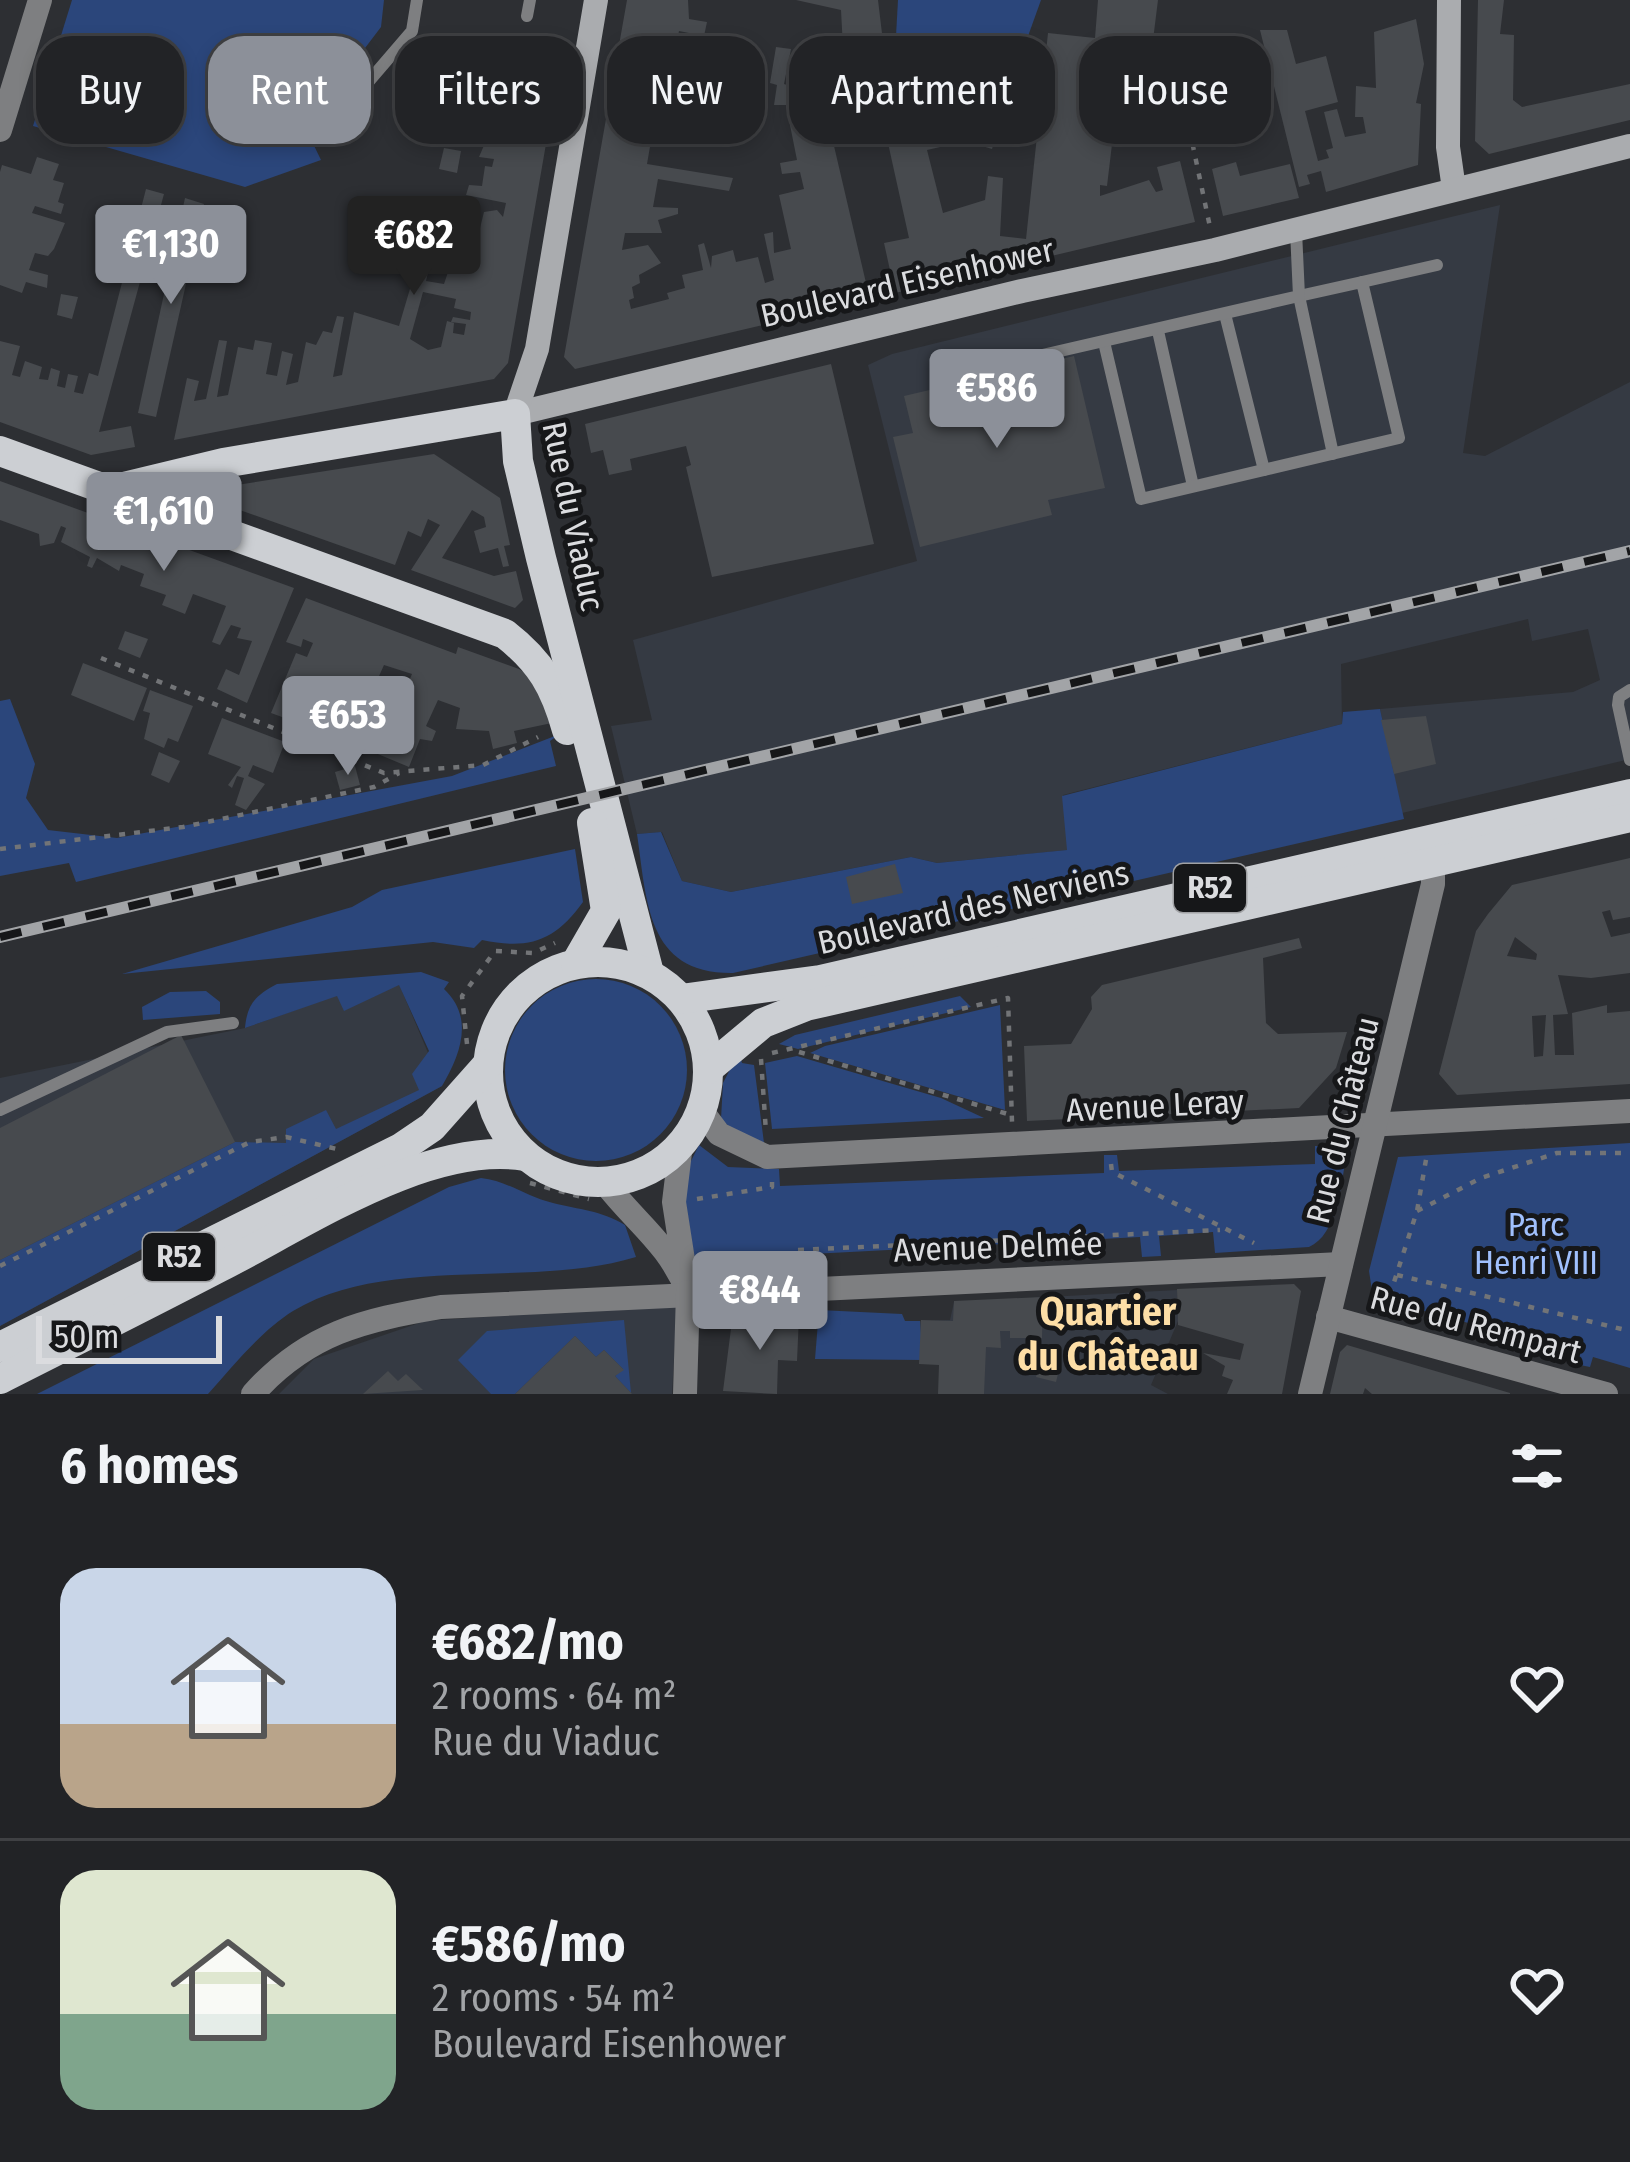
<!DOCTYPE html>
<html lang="en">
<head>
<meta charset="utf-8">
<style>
  body { margin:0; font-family:"Fira Sans Condensed",sans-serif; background:#2a2b2e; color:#f1f3f6; height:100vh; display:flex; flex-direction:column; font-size:45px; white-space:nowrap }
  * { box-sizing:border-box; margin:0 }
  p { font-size:39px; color:#a2a4a7 }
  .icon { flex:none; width:66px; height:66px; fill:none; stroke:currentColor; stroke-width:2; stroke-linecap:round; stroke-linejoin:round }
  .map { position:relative; height:1394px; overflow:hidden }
  .side { display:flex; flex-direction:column; background:#222326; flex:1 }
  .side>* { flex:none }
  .top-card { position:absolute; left:36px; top:36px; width:1560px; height:108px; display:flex; gap:24px }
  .scale { position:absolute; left:36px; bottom:30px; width:186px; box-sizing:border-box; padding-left:12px; border:6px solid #dbdcdf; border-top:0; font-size:33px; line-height:42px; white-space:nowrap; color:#dbdcdf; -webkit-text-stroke:9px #161719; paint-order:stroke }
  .price { position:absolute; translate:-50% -102px; padding:0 27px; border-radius:12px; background:#8c9099; color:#fff; font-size:39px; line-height:78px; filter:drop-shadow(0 3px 6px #0008) }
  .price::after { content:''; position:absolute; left:50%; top:72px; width:36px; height:27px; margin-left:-18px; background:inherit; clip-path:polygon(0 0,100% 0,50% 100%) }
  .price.on { background:#222; color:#fff }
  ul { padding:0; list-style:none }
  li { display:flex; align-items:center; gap:36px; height:300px; padding:0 60px }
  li+li { border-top:3px solid #3f4043 }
  li span { display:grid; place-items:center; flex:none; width:336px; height:240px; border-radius:36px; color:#555 }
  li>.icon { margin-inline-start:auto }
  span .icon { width:144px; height:144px; fill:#fffc; stroke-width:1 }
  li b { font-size:51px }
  h2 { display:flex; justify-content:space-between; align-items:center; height:144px; padding:0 60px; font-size:51px }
  .tag { padding:0 42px; border-radius:36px; background:#222326; box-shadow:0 6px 18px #0003,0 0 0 3px #3f4043; font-size:42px; line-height:108px }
  .tag.on { background:#8c9099; color:#fff }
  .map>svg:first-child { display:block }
</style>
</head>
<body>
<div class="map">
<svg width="1630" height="1394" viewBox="0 0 1630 1394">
  <rect width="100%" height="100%" fill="#2d2f33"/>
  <g fill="#353a43">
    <path d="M1500,205L1463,453L1485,456L1630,382V759L1402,813L1380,709L1573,692L1600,680L1588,629L1532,641L1528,619L1341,664L1342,724L1063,795L1068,850L937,863L911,857L731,892L682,881L662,832L637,834L611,726L652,720L633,640L917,561L868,365L892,354Z"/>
    <path d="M399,984L442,1086L0,1326V1078L245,1028L337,995L345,1010Z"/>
    <path d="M1177,1290L1178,1321L1151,1385L1168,1394H941L942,1362L923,1360L920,1321L950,1320L954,1302Z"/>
    <path d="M677,1304L672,1394H279L314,1359L425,1321Z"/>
  </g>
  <g fill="#2b467b">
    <path d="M72,0H384L381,27L305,127L321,160L245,187L33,126Z"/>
    <path d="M898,0H1041L1018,64L896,36Z"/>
    <path d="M10,699L35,764L26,798L48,830L117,838L452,776L560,734L550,741L556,766L76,882L69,863L0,876V701Z"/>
    <path d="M1380,709L1404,819L733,973C646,974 647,901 637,834L661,832L682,881L731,892L911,857L937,863L1067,850L1062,796L1342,724L1343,712Z"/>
    <path d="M575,849L583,902C555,941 529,950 482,940L474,948L433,942L122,974L352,907L382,890Z"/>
    <path d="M421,972L449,982L444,989C475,1018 460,1055 442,1086L0,1326V1260L235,1142L286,1143V1129L326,1110L336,1129L419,1090L412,1074L429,1051L399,985L344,1011L337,996L245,1028C247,1004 256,995 277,984Z"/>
    <circle cx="596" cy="1070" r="91"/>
    <path d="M206,991L220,1002V1014L143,1020L142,1007L170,992Z"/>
    <path d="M960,996L971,1007L798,1049L779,1044L795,1035Z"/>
    <path d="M1000,1005L1005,1110L810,1053L825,1046Z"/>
    <path d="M739,1052L742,1063L754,1065L764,1143H747L721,1119L723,1083Z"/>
    <path d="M797,1056L941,1098L984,1118L772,1129L765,1063Z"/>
    <path d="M1630,1143V1368L1593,1357L1590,1367L1575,1364L1578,1353L1373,1297L1369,1271L1398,1157Z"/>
    <path d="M699,1145L728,1167L779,1169L780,1186L1104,1173V1155H1117L1119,1171L1315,1164V1146H1336L1346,1157C1341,1185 1337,1235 1309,1247L1215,1253L1213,1232L1159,1236L1161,1256L1142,1257L1140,1237L773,1256V1276L716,1278L694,1256L682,1179Z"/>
    <path d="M481,1178C508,1181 527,1197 553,1203C580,1210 600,1210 625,1225L636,1257C531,1289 388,1254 293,1311C261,1331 233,1366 208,1394H37L449,1187Z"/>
    <path d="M819,1310L902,1314L905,1321H920L923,1360L815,1359Z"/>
    <path d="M624,1320L631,1393L615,1376L623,1369L604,1350L596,1357L575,1336L515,1394H491L458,1360L487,1331Z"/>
  </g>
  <g fill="#474a4e" fill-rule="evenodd">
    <path d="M627,0H688L689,19L707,22L704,36L679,31L672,66L677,67L675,79L688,81L686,92L765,107L762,127L695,115L693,126L680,124L672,130L640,125L639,134L652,135L647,164L733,178L729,191L658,179L653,207L678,208V214L658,220L662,233H625L622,250L648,245L661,263L639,275L640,283L632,287L634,298L629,300L631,309L669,299L667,293L685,288L682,275L703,270L698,245L704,243L711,268L712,256L733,250L736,262L758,257L765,283L774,280L764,234L773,232L774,253L791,249L779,195L804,189L800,172L782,174L780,163L797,160L786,105H774L777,85L770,83L776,47L791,49L784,84L845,104L846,112L827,116L870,300L575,369L564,357Z"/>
    <path d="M796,0H878L884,50L876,79L1002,116L992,149L946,135L949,145L927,150L943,213L985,200L988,176L1003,178L1000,236L1026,239L1048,33L1095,38L1098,0H1158L1152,48L1124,44L1107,186L1100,185V196L1149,180L1156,192L1163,190L1157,167L1180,161L1195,222L895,293L884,243L909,238L882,116L846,105L841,10Z"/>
    <path d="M1478,0H1504L1500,34L1514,35L1513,100L1522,107L1630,84V120L1489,154L1475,141Z"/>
    <path d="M1416,19L1424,64L1416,103L1421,104L1418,165L1326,192L1321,171L1307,175L1310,184L1299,187L1260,30H1287L1296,64L1326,56L1338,102L1305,111L1318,161L1329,158L1326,150L1333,148L1324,112L1337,109L1345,137L1366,133L1363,117H1355L1356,86L1376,88L1374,32Z"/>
    <path d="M899,57L941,70L935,90L893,77Z"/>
    <path d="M503,58L559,69L508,363L494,379L174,440L187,378L199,381L194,401L206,399L219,340L227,341L217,397L228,395L238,347L253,350L255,340L272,343L266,374L277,376L282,351L293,354L286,385L298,382L306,342L316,345L323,331L332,333L337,316L344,317L333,377L342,375L354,312L399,326L417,265L429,268L426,281L444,284L452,260L467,262L473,256L484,212L497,210L503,217L506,203L466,195L469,185L482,186L485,166L492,167L494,159L479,157L488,136L469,132L471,122L498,126L500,116L485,112L486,104L520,108L521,101L480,93L488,74L498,77ZM423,292L456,299L454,308L471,312L470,320L453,317L451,322L466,324L464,335L453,333L454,323L447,321L441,347L428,350L410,339Z"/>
    <path d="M444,148L461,151L457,173L439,169Z"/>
    <path d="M37,157L59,164L53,180L64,183L58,202L64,204L61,214L35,206L32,213L65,223L54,249L48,256L35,253L29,270L48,275L47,288L26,282L22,293L0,285V172L2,165L31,174Z"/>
    <path d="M1236,162L1240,176L1290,164L1299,198L1223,216L1212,169Z"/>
    <path d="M146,189L164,194L99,432L131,426L135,447L91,455L0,422V341L20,346L12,375L20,377L25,361L42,367L39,379L48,380L51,368L60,371L57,386L65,388L68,374L78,376L74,392L83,394L89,373L98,376Z"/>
    <path d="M185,198L204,204L156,417L138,413Z"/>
    <path d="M429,228L448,232L443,259L422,254Z"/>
    <path d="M61,294L78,297L72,319L57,315Z"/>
    <path d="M1074,356L1105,488L1048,500L1052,515L920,547L893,437L913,433L904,396Z"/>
    <path d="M831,364L874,544L712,577L686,467L691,465L686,446L630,459L632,470L609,475L603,450L591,453L585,424Z"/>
    <path d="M434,454L500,498L510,545L504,546L509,566L503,567L498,548L480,553L474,531L486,527L484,517L472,510L442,558L494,576L516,571L523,600L515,608L411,570L440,525L428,519L421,537L408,531L395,565L217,502L218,488Z"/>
    <path d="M0,481L294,588L247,703L217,689L226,669L239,675L252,641L237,638L241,628L231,625L220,645L212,642L226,606L193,594L185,614L162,605L166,595L140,586L144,574L121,565L119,571L97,558L92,568L87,566L90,557L61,542L66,528L61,526L54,543L40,546L39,534L0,520Z"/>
    <path d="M306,598L456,654L458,647L519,669L529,675L552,723L514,731L517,743L493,749L489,731L456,729L460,708L438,700L426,726L436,731L432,741L420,739L409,767L337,737L352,696L340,690L323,732L271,713L296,653L307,657L313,643L303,639L301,647L286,642ZM384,665L412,674L386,735L358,723Z"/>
    <path d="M125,631L148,639L140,658L118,649Z"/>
    <path d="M83,663L147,688L134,721L71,695Z"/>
    <path d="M150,690L193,706L178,742L168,738L164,748L144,739L150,713L143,711Z"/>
    <path d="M1426,716L1436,764L1394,774L1381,720Z"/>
    <path d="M222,718L285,742L273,773L253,765L248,776L265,784L246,810L235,805L244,778L237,776L232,788L228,785L241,767L208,754Z"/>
    <path d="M159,752L180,761L169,783L151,775Z"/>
    <path d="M355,766L360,785L340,790L335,772Z"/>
    <path d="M1630,858V917L1613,920L1610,910L1602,912L1611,937L1630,933V973L1591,978L1558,975L1568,1014L1553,1015L1555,1055H1574L1572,1013L1607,1005V1013L1630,1011V1084L1457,1095L1439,1074L1476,931L1488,914L1512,885ZM1515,937L1537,954L1536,960L1507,956ZM1546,1015L1543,1056L1534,1057L1532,1016Z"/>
    <path d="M895,864L903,893L852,904L846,877Z"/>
    <path d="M1299,938L1302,948L1263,958L1266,1023L1278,1034L1347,1032L1336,1068L1299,1108L1027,1121L1024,1046L1071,1044L1092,1009L1091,997L1102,985Z"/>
    <path d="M181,1035L235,1142L0,1260V1128Z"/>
    <path d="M1294,1284L1301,1291L1282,1394H1227L1233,1380L1222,1376L1225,1366L1203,1353L1240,1360L1244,1344L1178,1325L1177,1289Z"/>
    <path d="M1043,1297L1042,1338H1010V1331H1000L1001,1348L986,1347L984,1394H938L939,1365L919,1364L921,1320L953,1321L954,1301Z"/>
    <path d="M766,1314L799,1316L797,1361L778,1360L777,1394L723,1391L732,1321L766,1323Z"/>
    <path d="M575,1336L596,1357L604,1350L624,1370L615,1376L632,1394H515Z"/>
    <path d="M1347,1345L1510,1393V1394H1372L1365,1388L1363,1394H1330L1340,1352Z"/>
    <path d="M1042,1356L1061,1362L1056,1382L1036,1377Z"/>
    <path d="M388,1371L398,1381L406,1374L423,1390L363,1394Z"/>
  </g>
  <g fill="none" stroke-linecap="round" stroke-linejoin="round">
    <g stroke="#727477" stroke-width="4.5" stroke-dasharray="6 9" stroke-linecap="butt">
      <path d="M1174,56L1210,227"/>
      <path d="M101,658L384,773L483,765L538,737"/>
      <path d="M0,849L183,827L374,787L399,773"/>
      <path d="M467,1044L462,996L495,951L533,953L555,943"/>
      <path d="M799,1052L1011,1115"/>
      <path d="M772,1053L1008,998L1012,1122"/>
      <path d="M761,1059L766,1132"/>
      <path d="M1111,1164L1112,1172L1254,1243"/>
      <path d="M530,1183L589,1199"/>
      <path d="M697,1199L772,1187V1178"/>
      <path d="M1417,1211L1481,1178L1557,1153H1630"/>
      <path d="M798,1250L1220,1230"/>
      <path d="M0,1266L250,1142L286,1137L337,1149"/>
      <path d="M1397,1275L1630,1331"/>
      <path d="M1385,1310L1417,1211L1427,1154"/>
    </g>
    <g stroke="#7e7f81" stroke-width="12">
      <path d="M527,16L530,0"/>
      <path d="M339,116L412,31L417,0"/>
      <path d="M1362,282L1437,265"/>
      <path d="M1225,314L1264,470"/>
      <path d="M1158,331L1193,486"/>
      <path d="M1104,342L1141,499L1399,438L1362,282L1299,296L1333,454"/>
      <path d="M956,375L1299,296L1296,231"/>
      <path d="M1630,690L1619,697L1618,705L1630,760"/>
      <path d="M0,1110L167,1032L233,1023"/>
    </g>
    <g stroke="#7e7f81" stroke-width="24">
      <path d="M0,130L40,0"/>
      <path d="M701,1110L719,1134L767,1157L1630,1111"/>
      <path d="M605,1183C637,1224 668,1243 688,1292L674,1202L681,1144"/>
      <path d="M1328,1317L1606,1394"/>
      <path d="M253,1394C307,1333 364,1320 441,1307L1341,1264"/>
      <path d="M685,1394L688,1292"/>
      <path d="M1310,1394L1433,884V848"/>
    </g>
    <g stroke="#aaacaf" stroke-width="24">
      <path d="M1449,0L1448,147L1454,189"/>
      <path d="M515,414L1022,291L1215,250L1630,146"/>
      <path d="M515,414L537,349L596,0"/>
      <path d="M197,468L187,483L199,522"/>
    </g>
    <g stroke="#cccfd3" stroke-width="30">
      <path d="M0,451L505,634C541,662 555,687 567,730"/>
      <path d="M111,490L223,463L515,414L518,461L541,558L649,973"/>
      <circle cx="598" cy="1072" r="110"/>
      <path d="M576,963L606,911L592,823"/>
      <path d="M681,999L820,980L1630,794"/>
      <path d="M708,1069L763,1023L806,1006L1630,817"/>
      <path d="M0,1347L401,1148L432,1127L488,1064"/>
      <path d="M0,1379C73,1342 147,1305 220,1267C305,1224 428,1140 525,1156"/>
    </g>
    <g stroke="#a2a4a7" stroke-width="12">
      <path id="rail" d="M0,937L1630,551"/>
    </g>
    <use href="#rail" stroke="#161719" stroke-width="8" stroke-dasharray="22" stroke-linecap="butt"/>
  </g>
  <g text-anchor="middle" stroke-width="10" stroke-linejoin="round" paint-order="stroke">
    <g fill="#161719" stroke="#a0a1a4" stroke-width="3">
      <rect x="1174" y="864" width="72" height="48" rx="9"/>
      <rect x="143" y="1233" width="72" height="48" rx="9"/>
    </g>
    <g font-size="30" font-weight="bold" fill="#dbdcdf">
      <text x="1210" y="898">R52</text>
      <text x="179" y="1267">R52</text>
    </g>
    <g font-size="33" fill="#dbdcdf" stroke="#161719">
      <text transform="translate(907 282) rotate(-13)" y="12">Boulevard Eisenhower</text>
      <text transform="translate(574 516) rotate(78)" y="12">Rue du Viaduc</text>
      <text transform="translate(973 907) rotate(-13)" y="12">Boulevard des Nerviens</text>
      <text transform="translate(1155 1105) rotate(-3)" y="12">Avenue Leray</text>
      <text transform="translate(1342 1120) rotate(-76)" y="12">Rue du Château</text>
      <text transform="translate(998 1246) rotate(-2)" y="12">Avenue Delmée</text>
      <text transform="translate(1476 1324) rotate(15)" y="12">Rue du Rempart</text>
    </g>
    <g font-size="33" fill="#a0c0fd" stroke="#161719">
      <text x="1536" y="1236">Parc<tspan x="1536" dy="38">Henri VIII</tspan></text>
    </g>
    <g font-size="39" font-weight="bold" fill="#fddea6" stroke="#161719">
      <text x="1108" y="1325">Quartier<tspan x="1108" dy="45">du Château</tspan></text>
    </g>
  </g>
</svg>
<div class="scale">50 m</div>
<b class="price on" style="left:414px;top:298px">€682</b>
<b class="price" style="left:171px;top:307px">€1,130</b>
<b class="price" style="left:997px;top:451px">€586</b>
<b class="price" style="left:164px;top:574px">€1,610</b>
<b class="price" style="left:348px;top:778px">€653</b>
<b class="price" style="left:760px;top:1353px">€844</b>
<div class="top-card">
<a class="tag">Buy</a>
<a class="tag on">Rent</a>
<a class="tag">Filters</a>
<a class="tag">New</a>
<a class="tag">Apartment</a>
<a class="tag">House</a>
</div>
</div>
<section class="side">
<h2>6 homes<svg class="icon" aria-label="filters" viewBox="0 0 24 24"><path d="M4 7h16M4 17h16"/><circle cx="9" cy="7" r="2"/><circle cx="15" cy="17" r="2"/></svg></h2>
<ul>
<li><span style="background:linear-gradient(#c9d6e8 65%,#b9a48a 0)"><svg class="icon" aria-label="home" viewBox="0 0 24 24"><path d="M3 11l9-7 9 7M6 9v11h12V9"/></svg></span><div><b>€682/mo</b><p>2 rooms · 64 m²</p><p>Rue du Viaduc</p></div><svg class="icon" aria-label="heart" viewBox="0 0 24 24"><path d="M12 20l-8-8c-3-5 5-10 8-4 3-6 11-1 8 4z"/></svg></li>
<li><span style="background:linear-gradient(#dfe7d0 60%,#7fa58c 0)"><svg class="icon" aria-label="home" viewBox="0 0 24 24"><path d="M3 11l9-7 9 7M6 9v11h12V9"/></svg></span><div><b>€586/mo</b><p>2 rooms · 54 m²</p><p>Boulevard Eisenhower</p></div><svg class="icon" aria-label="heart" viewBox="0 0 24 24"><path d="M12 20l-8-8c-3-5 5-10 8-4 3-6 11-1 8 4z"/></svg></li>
</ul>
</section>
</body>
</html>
